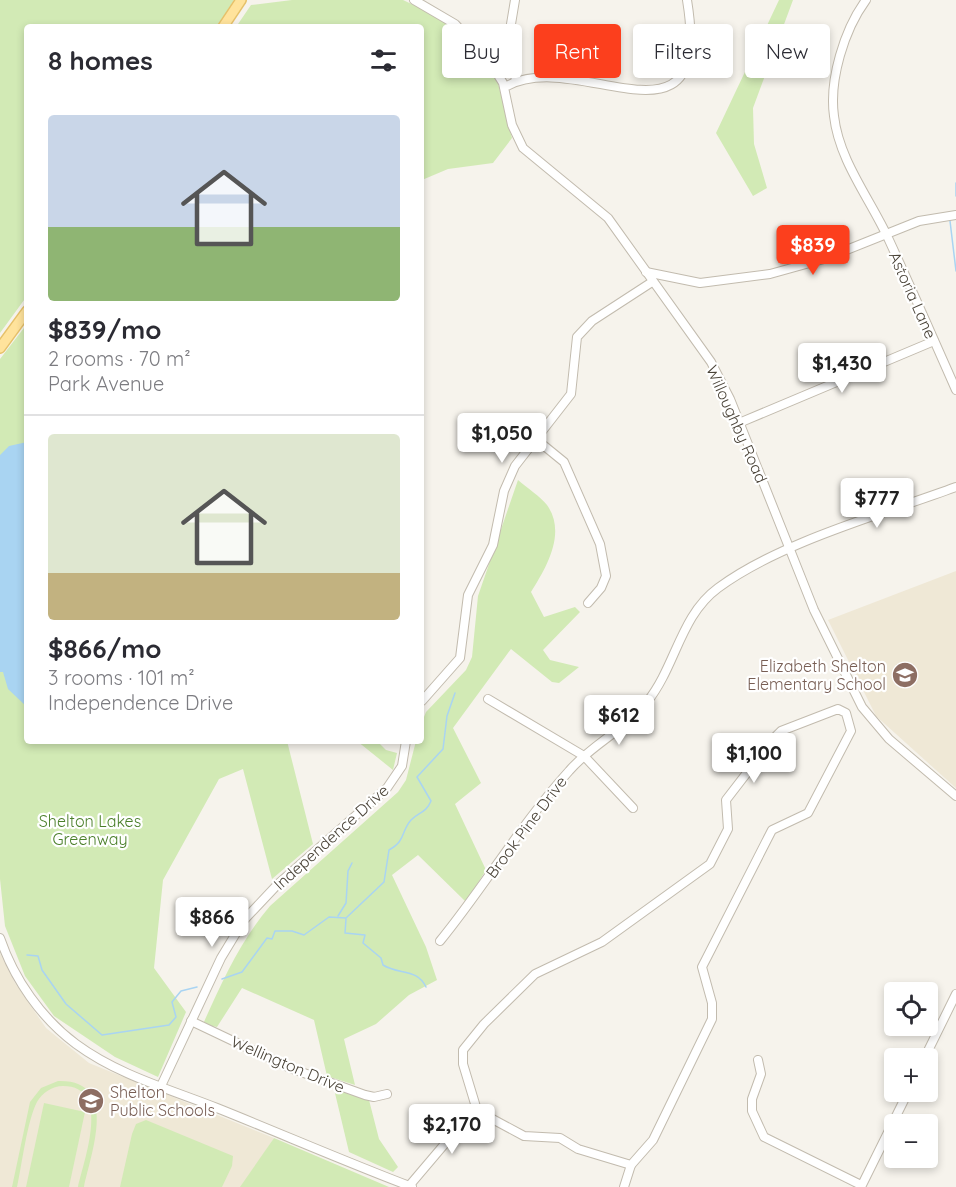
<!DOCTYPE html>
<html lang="en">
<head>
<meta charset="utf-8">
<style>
  body { margin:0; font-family:Quicksand,sans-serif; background:#f2f2f3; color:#2b2b33; height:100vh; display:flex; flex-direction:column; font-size:22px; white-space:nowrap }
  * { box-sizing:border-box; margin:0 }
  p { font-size:20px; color:#7c7c81 }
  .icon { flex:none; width:33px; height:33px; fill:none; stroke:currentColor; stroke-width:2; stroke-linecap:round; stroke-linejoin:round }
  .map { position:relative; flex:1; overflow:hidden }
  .panel { position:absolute; left:24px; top:24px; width:400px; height:720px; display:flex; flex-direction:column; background:#fff; border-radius:6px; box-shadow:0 3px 9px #0003 }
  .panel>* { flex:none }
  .top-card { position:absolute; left:442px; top:24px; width:423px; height:54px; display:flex; gap:12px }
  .controls { position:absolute; left:884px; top:982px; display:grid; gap:12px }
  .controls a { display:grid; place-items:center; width:54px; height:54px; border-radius:6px; background:#fff; box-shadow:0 3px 9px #0003; font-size:30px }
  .price { position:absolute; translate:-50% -51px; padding:0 14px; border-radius:6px; background:#fff; color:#222; font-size:20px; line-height:39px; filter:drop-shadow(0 2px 3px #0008) }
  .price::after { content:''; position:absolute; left:50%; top:36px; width:18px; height:14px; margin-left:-9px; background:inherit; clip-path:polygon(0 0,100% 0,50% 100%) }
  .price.on { background:#fc3f1d; color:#fff }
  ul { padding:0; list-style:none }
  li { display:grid; align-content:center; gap:12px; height:318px; padding:0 24px }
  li+li { border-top:2px solid #e1e1e2 }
  li span { display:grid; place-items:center; height:186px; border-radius:6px; color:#555 }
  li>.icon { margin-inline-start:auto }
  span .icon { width:108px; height:108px; fill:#fffc; stroke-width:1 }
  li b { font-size:26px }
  h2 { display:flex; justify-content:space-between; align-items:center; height:72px; padding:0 24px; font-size:26px }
  .chip { padding:0 21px; border-radius:6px; background:#fff; box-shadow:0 3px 9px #0003; font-size:21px; line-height:54px }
  .chip.on { background:#fc3f1d; color:#fff }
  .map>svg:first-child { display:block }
</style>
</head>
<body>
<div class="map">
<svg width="956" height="1187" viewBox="0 0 956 1187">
  <rect width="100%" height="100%" fill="#f6f3ec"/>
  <g fill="#efe8d6">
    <path d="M956,571V788L876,716L828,620Z"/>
    <path d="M0,953L15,983L46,1028L89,1063L274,1138L242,1187H0Z"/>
  </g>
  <g fill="#d2eab5">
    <path d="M0,0H234L217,27H27V296L0,333Z"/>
    <path d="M292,0H403L439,17L479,55L497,79L512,138L493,163L448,169L422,180V27H236L251,5Z"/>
    <path d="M779,0H793L753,108L754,144L767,188L753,196L716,133Z"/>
    <path d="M27,324V741H287L313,844L272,879L243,769L219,779L163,880L154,968L186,1012L158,1077L115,1057L54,1016L25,976L5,926L0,879V359Z"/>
    <path d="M518,480C527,488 540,496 547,505C567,533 546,568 531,592L544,617L575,607L580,612L543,650L550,660L579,667L559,683L552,682L511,649L453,728L481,783L455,804L486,870L466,902L418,855L392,875L426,947L437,980L409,995L376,1024L344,1039L355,1085L327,1076L314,1020L242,988L217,1027L203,1024C222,982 240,941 270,906L398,792L406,780L416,741H422V722L426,712L466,670L472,657L478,596Z"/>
    <path d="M357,741H377L386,750L397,753L393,770Z"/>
    <path d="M58,1081C120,1079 91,1153 84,1187H78C84,1160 112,1086 63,1086C52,1086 42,1093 37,1102C27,1121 22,1165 17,1187H12L30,1102L41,1088Z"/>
    <path d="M334,1089L369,1100L379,1139L398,1167L393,1172L349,1152Z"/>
    <path d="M44,1103L85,1112L69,1187H26Z"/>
    <path d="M146,1120L233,1156L232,1166L222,1187H120L132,1134L136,1124Z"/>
    <path d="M274,1138L389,1187H240Z"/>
  </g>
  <path fill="#a9d4f2" d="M27,442V707L8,689L3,672H0V455L9,446Z"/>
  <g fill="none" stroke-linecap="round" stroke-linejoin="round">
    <g stroke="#a9d4f2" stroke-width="1.5">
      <path d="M956,196V183"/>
      <path d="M950,221L956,271"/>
      <path d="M338,916L346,903L348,871L352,863"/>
      <path d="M346,919L345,933L365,935L363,943L381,958L383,965C399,975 417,968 426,987"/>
      <path d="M27,955L38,956L42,970L66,1004L102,1035L169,1025L176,1017L172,1002L181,991L197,987"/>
      <path d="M222,979L242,972L267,938L272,939L275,931H292L304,935L329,917L346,918L384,882L389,850C406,841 401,831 411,820C419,812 426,813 431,801L417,777L443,749L447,716L455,693"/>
    </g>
    <g stroke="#c2bbae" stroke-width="10">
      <g id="minor">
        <path d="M414,0L455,24L488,59L503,83L512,125L523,148L608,218L711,362L730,399L814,610L862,707L889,739L956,796"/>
        <path d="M515,0L509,36L516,81"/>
        <path d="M866,0C844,30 829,80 834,116C839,161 871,200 889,240C912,290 934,340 956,390"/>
        <path d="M505,87C578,45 714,164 687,0"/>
        <path d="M646,272L700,283L770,274L824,259L919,221L956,215"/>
        <path d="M739,423L934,341"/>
        <path d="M537,440L564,462L600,544L606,576L601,588L588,603"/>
        <path d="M488,699L584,756L633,808"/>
        <path d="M422,701L460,658L468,595L493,545L504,491L515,466L571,394L577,337L592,321L652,282"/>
        <path d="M838,709L846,713L851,731L808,813L772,830L702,967L712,1003V1019L653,1140L631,1165L578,1149L560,1138L524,1136L485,1115L476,1107L463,1064V1050L484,1024L535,974L602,942L710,864L728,829L726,800L773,739L781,731Z"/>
        <path d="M0,938C14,979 41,1018 76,1044C118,1075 169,1089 217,1108C282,1134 346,1162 412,1187"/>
        <path d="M440,941C485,886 521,824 569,771C592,744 625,730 647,702C676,666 680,616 718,588C780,542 883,514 956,487"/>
        <path d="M191,1021L290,1068L365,1095L374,1097L387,1094"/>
        <path d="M924,1059L956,994"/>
        <path d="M758,1060L761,1074L752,1099V1111L764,1137L861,1185"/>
        <path d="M161,1086L221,958L244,920L278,884L387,788L402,766L406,741"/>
        <path d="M409,1186L476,1107"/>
        <path d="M624,1187L631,1165"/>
        <path d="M861,1187L908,1092"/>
      </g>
    </g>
    <g stroke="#e6c16a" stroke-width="12">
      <g id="major">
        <path d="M223,27L241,0"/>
        <path d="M0,348L27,311"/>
      </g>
    </g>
    <use href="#minor" stroke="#fff" stroke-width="8"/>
    <use href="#major" stroke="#ffe39c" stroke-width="9"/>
  </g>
  <defs>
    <g id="school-disc" transform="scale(1.35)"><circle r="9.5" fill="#8d6e63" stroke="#fff"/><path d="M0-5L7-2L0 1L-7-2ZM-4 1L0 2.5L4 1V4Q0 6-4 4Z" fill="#fff"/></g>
  </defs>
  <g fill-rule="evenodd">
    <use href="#school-disc" x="905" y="675"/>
    <use href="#school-disc" x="91" y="1101"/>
  </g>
  <g text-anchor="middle" stroke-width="4.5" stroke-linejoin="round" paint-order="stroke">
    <g font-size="16" fill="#4b4439" stroke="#fff">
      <text transform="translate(913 295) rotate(66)" y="6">Astoria Lane</text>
      <text transform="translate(737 424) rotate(66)" y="6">Willoughby Road</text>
      <text transform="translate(526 827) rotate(-53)" y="6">Brook Pine Drive</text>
      <text transform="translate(331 837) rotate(-42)" y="6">Independence Drive</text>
      <text transform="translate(288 1064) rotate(23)" y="6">Wellington Drive</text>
    </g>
    <g font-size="16" fill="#785e54" stroke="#fff" text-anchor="end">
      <text x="886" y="672">Elizabeth Shelton<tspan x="886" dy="18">Elementary School</tspan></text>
      <text x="110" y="1098" text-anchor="start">Shelton<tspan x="110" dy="18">Public Schools</tspan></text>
    </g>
    <g font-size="16" fill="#4a7f2a" stroke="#fff">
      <text x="90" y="827">Shelton Lakes<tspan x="90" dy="18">Greenway</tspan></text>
    </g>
  </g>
</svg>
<div class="controls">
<a><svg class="icon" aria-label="locate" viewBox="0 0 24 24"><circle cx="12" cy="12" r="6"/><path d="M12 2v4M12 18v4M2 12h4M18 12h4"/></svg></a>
<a>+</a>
<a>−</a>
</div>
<b class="price on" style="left:813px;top:276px">$839</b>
<b class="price" style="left:842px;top:394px">$1,430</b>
<b class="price" style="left:502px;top:464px">$1,050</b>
<b class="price" style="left:877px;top:529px">$777</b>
<b class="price" style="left:619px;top:746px">$612</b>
<b class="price" style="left:754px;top:784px">$1,100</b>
<b class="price" style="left:212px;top:948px">$866</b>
<b class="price" style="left:452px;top:1155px">$2,170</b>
<div class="top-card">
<a class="chip">Buy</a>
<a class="chip on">Rent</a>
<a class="chip">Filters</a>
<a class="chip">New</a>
</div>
<section class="panel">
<h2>8 homes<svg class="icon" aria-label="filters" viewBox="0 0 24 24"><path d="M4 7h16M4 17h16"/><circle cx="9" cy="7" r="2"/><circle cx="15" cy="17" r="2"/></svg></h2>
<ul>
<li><span style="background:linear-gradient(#c9d6e8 60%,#8fb573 0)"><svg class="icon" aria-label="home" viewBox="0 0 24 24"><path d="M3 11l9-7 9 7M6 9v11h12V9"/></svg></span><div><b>$839/mo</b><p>2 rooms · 70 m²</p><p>Park Avenue</p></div></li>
<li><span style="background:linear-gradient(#dfe7d0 75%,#c2b280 0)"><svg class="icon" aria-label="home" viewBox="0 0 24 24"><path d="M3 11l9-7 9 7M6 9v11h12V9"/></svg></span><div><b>$866/mo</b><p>3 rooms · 101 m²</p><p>Independence Drive</p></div></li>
</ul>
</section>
</div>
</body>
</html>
